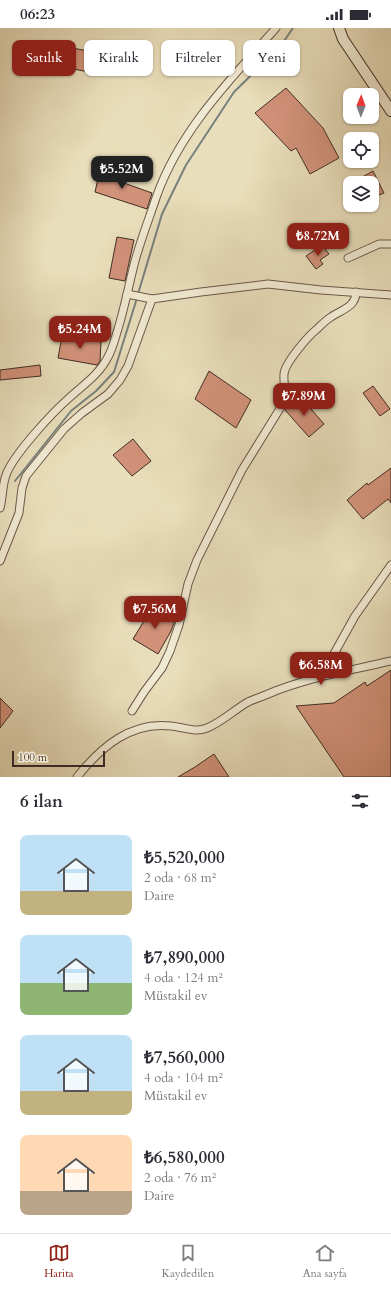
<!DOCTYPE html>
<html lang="tr">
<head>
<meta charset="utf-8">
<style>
  body { margin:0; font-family:Cardo,serif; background:#f7f7f7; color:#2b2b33; height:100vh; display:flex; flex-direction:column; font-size:15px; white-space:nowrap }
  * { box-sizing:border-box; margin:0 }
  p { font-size:13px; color:#7c7c81 }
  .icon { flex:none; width:22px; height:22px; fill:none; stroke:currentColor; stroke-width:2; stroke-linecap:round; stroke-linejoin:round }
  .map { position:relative; height:749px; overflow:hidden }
  .drawer { display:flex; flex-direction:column; background:#fff; flex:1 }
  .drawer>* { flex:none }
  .hud { position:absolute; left:12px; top:12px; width:367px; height:36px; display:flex; gap:8px }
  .needle { width:26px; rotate:1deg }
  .controls { position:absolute; left:343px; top:60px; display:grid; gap:8px }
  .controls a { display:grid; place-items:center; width:36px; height:36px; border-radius:8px; background:#fff; box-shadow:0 1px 3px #0004; font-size:20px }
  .scale { position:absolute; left:12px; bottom:10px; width:93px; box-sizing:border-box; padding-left:4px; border:2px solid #412c25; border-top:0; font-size:11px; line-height:14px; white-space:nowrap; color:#412c25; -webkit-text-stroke:3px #f1ead3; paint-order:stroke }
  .price { position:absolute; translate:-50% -34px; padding:0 9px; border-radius:8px; background:#8f2418; color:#fff; font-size:13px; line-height:26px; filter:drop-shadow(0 1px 2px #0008) }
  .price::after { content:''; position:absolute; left:50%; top:24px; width:12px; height:9px; margin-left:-6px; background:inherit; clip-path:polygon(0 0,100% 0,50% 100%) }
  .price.selected { background:#222; color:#fff }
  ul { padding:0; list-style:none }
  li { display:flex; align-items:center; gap:12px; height:100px; padding:0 20px }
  li span { display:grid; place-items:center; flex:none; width:112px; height:80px; border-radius:8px; color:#555 }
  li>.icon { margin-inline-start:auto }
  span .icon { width:48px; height:48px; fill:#fffc; stroke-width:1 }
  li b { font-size:17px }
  h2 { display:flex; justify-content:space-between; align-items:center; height:48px; padding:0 20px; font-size:17px }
  .tag { padding:0 14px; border-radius:8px; background:#fff; box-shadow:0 1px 3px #0004; font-size:14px; line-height:36px }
  .tag.selected { background:#8f2418; color:#fff }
  .status { display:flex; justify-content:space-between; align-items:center; height:28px; padding:0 20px; background:#fff; direction:ltr }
  .status svg { height:11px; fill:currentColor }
  .menu { display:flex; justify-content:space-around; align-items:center; height:56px; border-top:1px solid #e1e1e2; background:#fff; font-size:11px; color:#7c7c81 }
  .menu a { display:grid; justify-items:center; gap:2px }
  .menu .selected { color:#8f2418 }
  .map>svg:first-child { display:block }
</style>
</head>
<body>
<div class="status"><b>06:23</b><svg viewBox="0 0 49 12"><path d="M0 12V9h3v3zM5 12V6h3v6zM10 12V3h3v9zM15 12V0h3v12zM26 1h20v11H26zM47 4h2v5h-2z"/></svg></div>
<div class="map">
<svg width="391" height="749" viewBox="0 0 391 749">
  <rect width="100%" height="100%" fill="#e9debb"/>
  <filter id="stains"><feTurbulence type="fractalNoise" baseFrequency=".005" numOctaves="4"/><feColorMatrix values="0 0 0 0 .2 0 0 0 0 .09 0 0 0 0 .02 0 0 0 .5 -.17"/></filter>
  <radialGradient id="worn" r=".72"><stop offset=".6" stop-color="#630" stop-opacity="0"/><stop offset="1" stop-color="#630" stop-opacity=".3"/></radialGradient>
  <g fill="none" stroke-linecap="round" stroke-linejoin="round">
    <g stroke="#78817e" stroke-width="2">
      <path d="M138,266L162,186L186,137L234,64L280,19L293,0"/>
      <path d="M15,453L71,383L96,363L114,344L137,270"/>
    </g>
  </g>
  <g fill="#d19279" stroke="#412c25">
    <path d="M57,17L93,24L89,44L53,37Z"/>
    <path d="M286,60L323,100L339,130L310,146L296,120L291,123L255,85Z"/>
    <path d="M100,142L126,151L124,155L152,165L147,181L95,164Z"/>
    <path d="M373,143L384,165L374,169L372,165V155H367L364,148Z"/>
    <path d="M117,209L134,212L125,253L109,250Z"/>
    <path d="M322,217L329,226L320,232L323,236L316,241L306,228Z"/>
    <path d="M62,308L101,314L100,333L97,337L58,330Z"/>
    <path d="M40,337L41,348L0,352V342Z"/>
    <path d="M209,343L251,372L236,400L195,371Z"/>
    <path d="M373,358L390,381L380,388L363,365Z"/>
    <path d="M296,370L302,377L305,374L324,396L309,409L285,382L291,372L292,374Z"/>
    <path d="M133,411L151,433L132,448L113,427Z"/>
    <path d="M391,440V475L388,471L363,491L347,472L367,455L368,457Z"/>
    <path d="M153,578L175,592L171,603L158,626L133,611Z"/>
    <path d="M391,642V749H344L296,678L334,675L365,654L367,658Z"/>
    <path d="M0,670L13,683L0,700Z"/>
    <path d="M214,726L229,749H178L195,739Z"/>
  </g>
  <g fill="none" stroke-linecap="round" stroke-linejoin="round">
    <g stroke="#6b584a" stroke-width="9">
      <g id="street">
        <path d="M348,230L379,216H391"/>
        <path d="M127,266L152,271L201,264L268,256L321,262L391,267"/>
        <path d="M0,480C3,469 2,458 6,447C13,427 52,385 69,370C83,357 99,347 108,329C113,320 115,310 118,301C125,278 129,256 135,233C141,211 150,188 157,167C181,101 230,52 276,0"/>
        <path d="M0,533L19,485L22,460L26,448L64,401L82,385L108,366L120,352L128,338L152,271"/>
        <path d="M329,646L330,633L355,588L391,537"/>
        <path d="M132,683L144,664L162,640L170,623L179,597L188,556L197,532L242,442L284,374C287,362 283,356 284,346C285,335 308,308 317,301C321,297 326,292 331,289C341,282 356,279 356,264"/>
        <path d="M77,749C101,719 131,693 171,698C183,699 195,705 207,700C222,694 234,682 248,674C254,671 261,669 268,666C309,649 349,643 391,633"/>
      </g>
    </g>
    <g stroke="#412c25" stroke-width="12">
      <path id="secondary" d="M339,0L343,11L391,83"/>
    </g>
    <use href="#street" stroke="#f1ead3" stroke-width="7"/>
    <use href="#secondary" stroke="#f1ead3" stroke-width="10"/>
  </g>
  <rect width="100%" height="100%" filter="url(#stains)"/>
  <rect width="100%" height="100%" fill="url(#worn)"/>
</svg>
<div class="controls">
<a><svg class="needle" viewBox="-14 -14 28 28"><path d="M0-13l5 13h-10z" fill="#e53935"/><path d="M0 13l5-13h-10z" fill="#7c7c81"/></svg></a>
<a><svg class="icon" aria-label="locate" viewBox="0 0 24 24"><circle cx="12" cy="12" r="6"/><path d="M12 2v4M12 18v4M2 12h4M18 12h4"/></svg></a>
<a><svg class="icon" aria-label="layers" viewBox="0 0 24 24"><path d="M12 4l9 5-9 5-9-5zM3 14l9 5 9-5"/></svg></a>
</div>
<div class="scale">100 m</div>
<b class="price selected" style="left:122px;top:162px">₺5.52M</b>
<b class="price" style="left:318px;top:229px">₺8.72M</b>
<b class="price" style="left:80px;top:322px">₺5.24M</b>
<b class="price" style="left:304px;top:389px">₺7.89M</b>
<b class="price" style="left:155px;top:602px">₺7.56M</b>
<b class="price" style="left:321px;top:658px">₺6.58M</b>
<div class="hud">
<a class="tag selected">Satılık</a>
<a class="tag">Kiralık</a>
<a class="tag">Filtreler</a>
<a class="tag">Yeni</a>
</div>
</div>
<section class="drawer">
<h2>6 ilan<svg class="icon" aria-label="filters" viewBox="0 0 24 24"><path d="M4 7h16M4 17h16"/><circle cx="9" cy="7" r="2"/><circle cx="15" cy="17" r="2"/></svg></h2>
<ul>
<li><span style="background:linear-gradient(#bfe0f5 70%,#c2b280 0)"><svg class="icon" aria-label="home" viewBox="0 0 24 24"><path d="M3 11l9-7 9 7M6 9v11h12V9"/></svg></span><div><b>₺5,520,000</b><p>2 oda · 68 m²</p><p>Daire</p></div></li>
<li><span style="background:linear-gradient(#bfe0f5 60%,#8fb573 0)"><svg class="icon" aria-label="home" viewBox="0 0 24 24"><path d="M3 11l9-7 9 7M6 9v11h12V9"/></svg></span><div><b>₺7,890,000</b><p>4 oda · 124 m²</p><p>Müstakil ev</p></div></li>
<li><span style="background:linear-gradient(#bfe0f5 70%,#c2b280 0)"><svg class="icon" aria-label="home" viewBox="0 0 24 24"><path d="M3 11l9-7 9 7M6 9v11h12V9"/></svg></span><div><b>₺7,560,000</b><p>4 oda · 104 m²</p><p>Müstakil ev</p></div></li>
<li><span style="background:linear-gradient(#ffd9b3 70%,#b9a48a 0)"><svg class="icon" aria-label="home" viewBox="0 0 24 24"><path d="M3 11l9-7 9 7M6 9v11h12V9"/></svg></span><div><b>₺6,580,000</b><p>2 oda · 76 m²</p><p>Daire</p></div></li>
</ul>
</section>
<nav class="menu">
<a class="selected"><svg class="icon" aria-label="map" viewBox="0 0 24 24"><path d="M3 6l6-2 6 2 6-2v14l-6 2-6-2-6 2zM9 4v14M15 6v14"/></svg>Harita</a>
<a><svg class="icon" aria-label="saved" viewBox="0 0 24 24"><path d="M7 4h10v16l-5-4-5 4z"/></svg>Kaydedilen</a>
<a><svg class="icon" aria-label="home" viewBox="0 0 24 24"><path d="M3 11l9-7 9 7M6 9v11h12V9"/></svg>Ana sayfa</a>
</nav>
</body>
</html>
